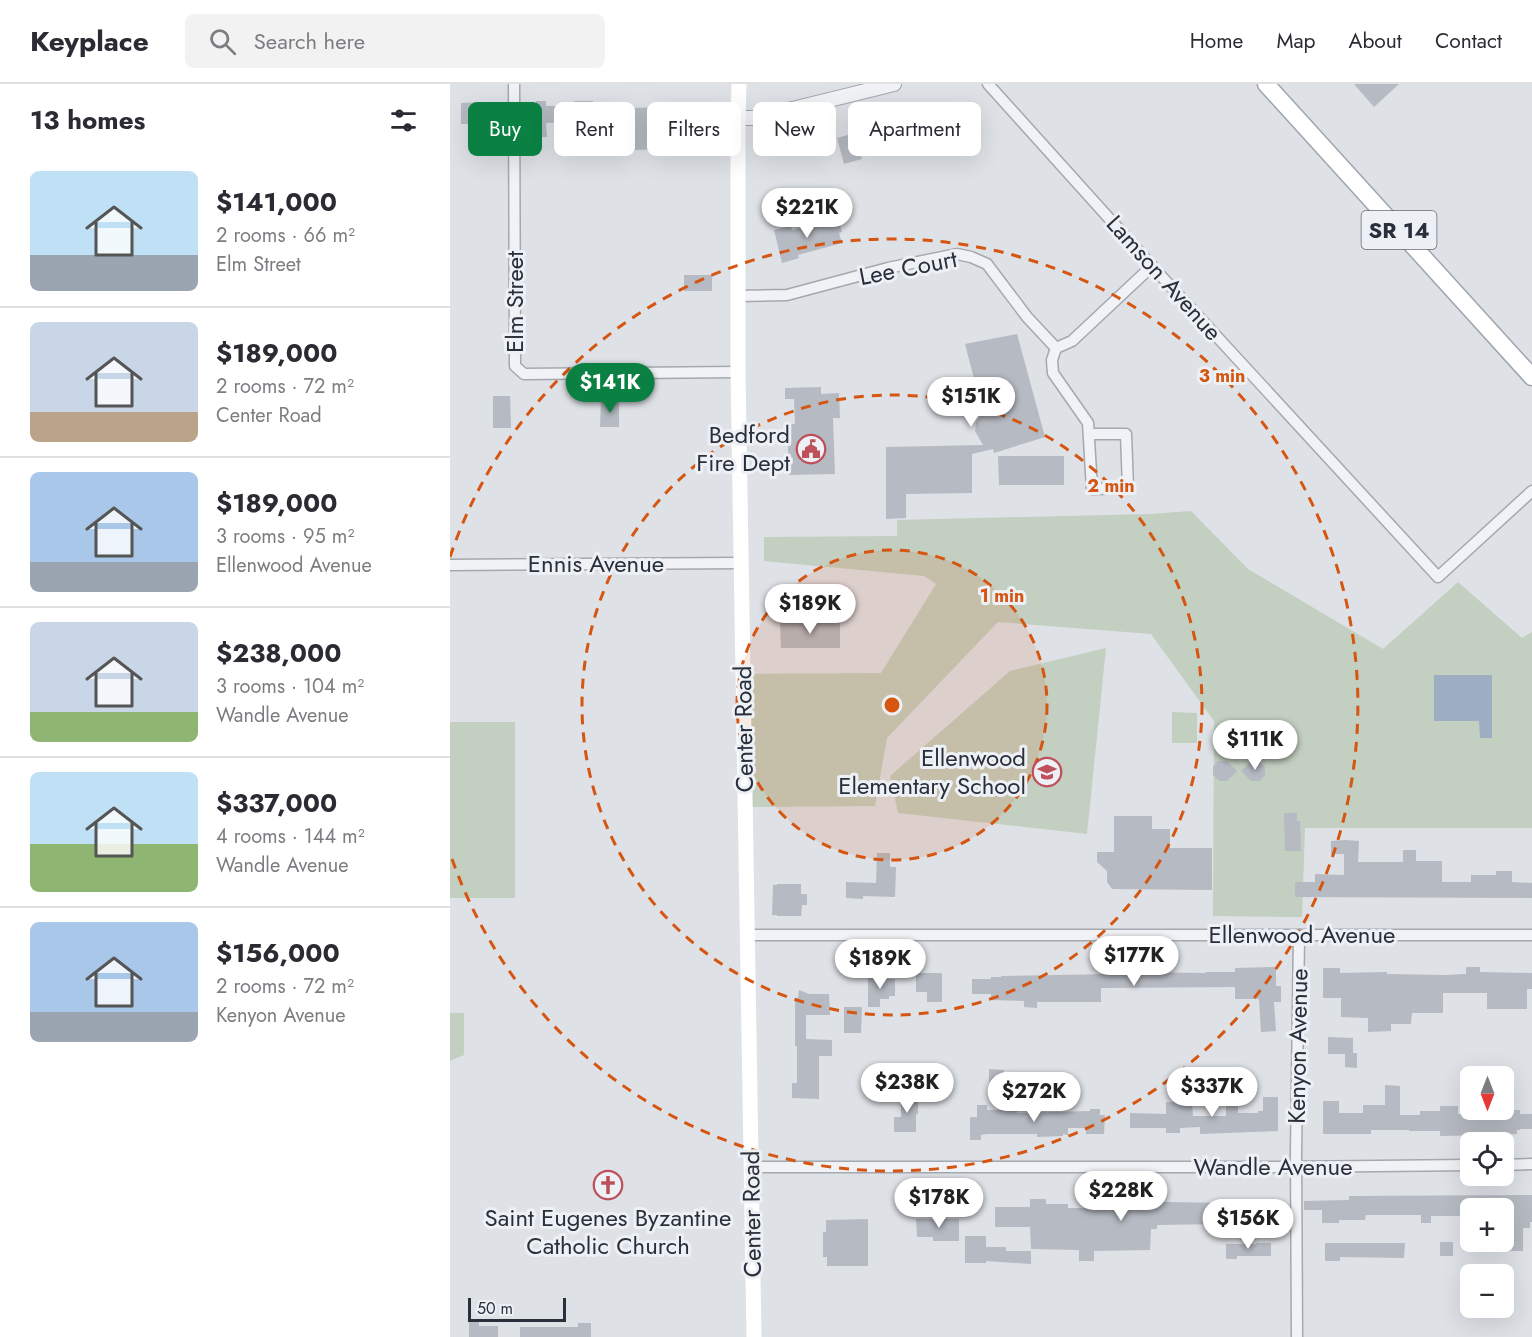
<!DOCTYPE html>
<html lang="en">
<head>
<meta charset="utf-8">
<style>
  body { margin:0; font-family:Jost,sans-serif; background:#f2f2f3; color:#2b2b33; height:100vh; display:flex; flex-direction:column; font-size:22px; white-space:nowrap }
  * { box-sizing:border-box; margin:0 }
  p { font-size:20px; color:#7c7c81 }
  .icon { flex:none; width:33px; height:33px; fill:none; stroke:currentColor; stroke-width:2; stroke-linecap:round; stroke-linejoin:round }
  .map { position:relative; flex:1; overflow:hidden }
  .drawer { display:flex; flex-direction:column; background:#fff; width:450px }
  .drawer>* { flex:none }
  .banner { position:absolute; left:18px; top:18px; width:570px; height:54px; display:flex; gap:12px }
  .needle { width:39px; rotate:180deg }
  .buttons { position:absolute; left:1010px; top:982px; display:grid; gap:12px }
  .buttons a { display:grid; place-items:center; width:54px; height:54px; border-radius:9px; background:#fff; box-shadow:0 6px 24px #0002; font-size:30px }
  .scale { position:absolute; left:18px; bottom:15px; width:98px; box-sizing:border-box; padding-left:6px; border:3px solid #292f3b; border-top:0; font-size:16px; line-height:21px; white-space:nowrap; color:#292f3b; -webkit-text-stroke:4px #edf0f4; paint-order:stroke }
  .price { position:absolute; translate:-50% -51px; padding:0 14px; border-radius:21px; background:#fff; color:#222; font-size:20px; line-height:39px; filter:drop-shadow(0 2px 3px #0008) }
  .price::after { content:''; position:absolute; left:50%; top:36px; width:18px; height:14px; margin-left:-9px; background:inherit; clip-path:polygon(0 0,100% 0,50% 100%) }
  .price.current { background:#0b8043; color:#fff }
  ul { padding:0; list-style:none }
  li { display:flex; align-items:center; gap:18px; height:150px; padding:0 30px }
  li+li { border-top:2px solid #e1e1e2 }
  li span { display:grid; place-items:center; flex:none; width:168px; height:120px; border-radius:9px; color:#555 }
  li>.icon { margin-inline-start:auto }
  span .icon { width:72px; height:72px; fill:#fffc; stroke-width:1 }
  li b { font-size:26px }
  h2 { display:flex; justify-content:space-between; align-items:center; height:72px; padding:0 30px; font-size:26px }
  .tag { padding:0 21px; border-radius:9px; background:#fff; box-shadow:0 6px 24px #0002; font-size:21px; line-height:54px }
  .tag.current { background:#0b8043; color:#fff }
  header { display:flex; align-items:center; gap:36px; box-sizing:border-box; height:84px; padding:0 30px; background:#fff; border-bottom:2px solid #e1e1e2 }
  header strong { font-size:28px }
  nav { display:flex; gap:33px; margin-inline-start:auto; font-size:21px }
  .search { width:420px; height:54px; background:#f2f2f3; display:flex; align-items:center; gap:15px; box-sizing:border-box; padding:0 21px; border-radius:9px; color:#7c7c81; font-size:22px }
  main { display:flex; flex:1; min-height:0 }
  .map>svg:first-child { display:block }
</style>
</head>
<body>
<header>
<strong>Keyplace</strong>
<div class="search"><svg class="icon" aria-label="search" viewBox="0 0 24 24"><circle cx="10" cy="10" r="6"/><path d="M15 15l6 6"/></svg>Search here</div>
<nav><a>Home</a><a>Map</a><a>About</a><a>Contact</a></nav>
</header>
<main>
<section class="drawer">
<h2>13 homes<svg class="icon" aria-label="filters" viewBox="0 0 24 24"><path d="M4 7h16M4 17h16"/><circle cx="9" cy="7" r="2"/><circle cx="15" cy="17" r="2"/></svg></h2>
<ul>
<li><span style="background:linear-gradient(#bfe0f5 70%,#9aa5b1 0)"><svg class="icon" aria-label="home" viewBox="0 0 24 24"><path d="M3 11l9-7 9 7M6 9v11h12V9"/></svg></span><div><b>$141,000</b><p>2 rooms · 66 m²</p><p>Elm Street</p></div></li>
<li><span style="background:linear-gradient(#c9d6e8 75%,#b9a48a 0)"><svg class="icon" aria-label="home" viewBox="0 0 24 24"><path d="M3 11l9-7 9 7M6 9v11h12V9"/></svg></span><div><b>$189,000</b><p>2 rooms · 72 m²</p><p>Center Road</p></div></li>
<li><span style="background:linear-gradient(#a9c7e8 75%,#9aa5b1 0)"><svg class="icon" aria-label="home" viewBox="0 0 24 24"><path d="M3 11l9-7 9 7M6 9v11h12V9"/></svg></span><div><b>$189,000</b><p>3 rooms · 95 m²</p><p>Ellenwood Avenue</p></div></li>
<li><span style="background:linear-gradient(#c9d6e8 75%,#8fb573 0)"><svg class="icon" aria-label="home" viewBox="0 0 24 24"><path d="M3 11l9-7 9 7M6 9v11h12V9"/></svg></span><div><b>$238,000</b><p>3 rooms · 104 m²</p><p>Wandle Avenue</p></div></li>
<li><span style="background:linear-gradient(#bfe0f5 60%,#8fb573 0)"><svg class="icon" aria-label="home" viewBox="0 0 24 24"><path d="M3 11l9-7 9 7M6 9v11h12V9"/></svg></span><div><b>$337,000</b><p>4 rooms · 144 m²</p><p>Wandle Avenue</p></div></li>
<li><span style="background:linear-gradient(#a9c7e8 75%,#9aa5b1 0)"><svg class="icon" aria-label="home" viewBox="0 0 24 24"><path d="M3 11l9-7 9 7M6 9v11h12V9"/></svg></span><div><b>$156,000</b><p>2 rooms · 72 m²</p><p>Kenyon Avenue</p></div></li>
</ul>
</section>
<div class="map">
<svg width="1082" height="1253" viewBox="0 0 1082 1253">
  <rect width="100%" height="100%" fill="#dee1e6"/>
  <g fill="#c3cfc0">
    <path d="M741,427L798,485L933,565L1008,498L1072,554L1082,548V744H855L852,833L763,832L764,637L701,550L548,538L437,654L425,722L296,723L293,590L431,589L486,500L474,492L314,477V453L447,452V436L699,430Z"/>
    <path d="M656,564L637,750L448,729L440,692L560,587Z"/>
    <path d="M722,628L747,629V659H722Z"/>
    <rect x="0" y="638" width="65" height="176"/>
    <path d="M0,929H14V971L0,977Z"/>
  </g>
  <path fill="#9dadc2" d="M984,591H1042V654H1030L1029,637H984Z"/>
  <g fill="#b6bac2">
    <path d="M904,0H949L924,23Z"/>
    <path d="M86,17H96V22H124V17H143L144,45L125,46V38L96,39L97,53H81L80,23H86Z"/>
    <path d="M34,18H49V43H33V40H11V19Z"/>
    <path d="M251,23L252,65L176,66L175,24Z"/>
    <path d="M405,49L412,75L394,80L387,54Z"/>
    <path d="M388,134L392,148L389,149L392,159L348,171L349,174L332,179L324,146L341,142L342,146Z"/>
    <rect x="234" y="191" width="28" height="16"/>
    <path d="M567,250L595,353L544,369L543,365L522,370V409L456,410V434L436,435V363L533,361L525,347L526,338L533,329L515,260Z"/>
    <path d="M371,303V310L389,309L390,334H383L385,390L339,391L337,340H345L344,315H335V304Z"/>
    <path d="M43,312H60L61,344H43Z"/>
    <path d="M151,316H169V343H150Z"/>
    <path d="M548,372H614V401H549Z"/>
    <path d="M390,538V564H331L330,539Z"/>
    <path d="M768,677H777L787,687L777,697H770L763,691V683Z"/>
    <path d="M801,677H809L815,683V691L810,697H801L791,687Z"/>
    <path d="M834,729H847V737H850L851,767H835Z"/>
    <path d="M664,732H702V745H720V764H762V806L662,805L657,798V787L647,778V768H664Z"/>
    <path d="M895,756L909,757L908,778H953V766H966V777H992V798H1021V791H1046V787H1062V798L1082,799V814L845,813V798H865V790L894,791V770H881V757Z"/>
    <path d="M427,769H440V783H446L445,813L413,812V815L396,814V798L426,799Z"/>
    <path d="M327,800H351V810H357V821H352L351,832H327V831H322L323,801H327Z"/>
    <path d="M826,883V902H831V918H824L826,947L811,948L809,915H785V903L651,904V918H587V924L574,923V917L541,916V910H522V895H541V893H551V892L661,890V888L756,889V888H785V884Z"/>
    <path d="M1016,883H1030V888L1082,889V905H1077V925H1037V909H993V929H962L961,940H941V947L918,948V934L891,933V914H873V884H890V889L937,888V890L994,891L1016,890Z"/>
    <path d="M466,889H492V918H477V908H466Z"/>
    <path d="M418,892H434V895H445V912H439V915H430V923H418Z"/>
    <path d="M349,906L359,910H379L380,931H356V955L382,956V972H369V1015L342,1014V999H347V962H345V914H348Z"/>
    <path d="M394,923H412L411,949H394Z"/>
    <path d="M878,953L903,954V969H907V984L895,983V970H878Z"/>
    <path d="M539,985L554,986L553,999H539Z"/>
    <path d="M776,1001H788V1029H808V1027H813V1013H828V1047L750,1050V1043L730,1044V1049H716V1044H680V1029L716,1030V1018H742L743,1032H776Z"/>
    <path d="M935,1001L950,1002V1031H970V1027H990V1022H1008V1030H1053V1022H1063V1026H1070V1030H1082V1045H1070V1046H1067V1050L1039,1051L990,1052V1047H959V1046H921V1050H873V1017H889V1029H913V1021H935Z"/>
    <path d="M451,1010H468V1030H466V1048H444V1033H451Z"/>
    <path d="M527,1021H537V1026H567V1029L640,1027V1025H650V1031H655L654,1050H636V1044H618V1051L613,1050V1052L587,1053V1050H537L531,1051V1056H520V1033H527Z"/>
    <path d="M1082,1111V1138H1080V1144H1073V1167H1059V1139H1053V1125H1020V1131H1011V1132H981V1139H971V1131H916L915,1136H889V1139H872V1126H854V1117L899,1116V1112Z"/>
    <path d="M693,1113H714V1118L782,1119V1117H830V1133L819,1135V1141H805V1136H796V1135H772V1136H770V1140L707,1141V1145H701L700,1166L644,1167V1177H629V1166L581,1165L580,1143H545V1123H580V1115H596V1120H618V1124H637V1116L652,1115V1118H672V1114H693Z"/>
    <path d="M418,1135V1182H377V1173H373V1148H376V1136Z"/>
    <path d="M466,1135H509V1157H483V1153H467Z"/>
    <path d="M515,1152H536V1163H556V1167H581V1180L536,1177V1179H515Z"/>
    <rect x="990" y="1158" width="13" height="14"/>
    <path d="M806,1159H821V1172H787V1175H776V1160H806Z"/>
    <path d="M875,1159H955L954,1174L890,1173V1177H875Z"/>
    <path d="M19,1237H29V1242H48V1253H19Z"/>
    <path d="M128,1239H141V1253H70V1243H128Z"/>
  </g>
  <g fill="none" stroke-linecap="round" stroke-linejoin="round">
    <g stroke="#a4a8af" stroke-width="13">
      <g id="minor">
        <path d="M64,0L65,282L74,290L288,288"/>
        <path d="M538,0L702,182L988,493L1082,407"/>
        <path d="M288,212L337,211L438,184L507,170L521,173L537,180L577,233L606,264"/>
        <path d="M606,264L602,276L603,289L638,339L642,405L678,404L676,350H639"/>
        <path d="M606,264L622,257L702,182"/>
        <path d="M0,481L291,479"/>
        <path d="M298,851H1082"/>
        <path d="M1053,1081L1082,1080"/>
        <path d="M302,1083H835L1020,1081"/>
        <path d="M847,1253L846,1069L849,851"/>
      </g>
    </g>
    <g stroke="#a4a8af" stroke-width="16">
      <path id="tertiary" d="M288,34H306L444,0"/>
    </g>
    <g stroke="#9fa5b0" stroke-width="19">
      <path id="primary" d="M816,0L1082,293"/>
    </g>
    <use href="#minor" stroke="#f0f2f5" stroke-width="10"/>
    <use href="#tertiary" stroke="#f0f2f5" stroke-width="14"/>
    <path stroke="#fff" stroke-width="15" d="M289,0L288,34V288L304,1253"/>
    <use href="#primary" stroke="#fff" stroke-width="16"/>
  </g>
  <circle cx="442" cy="621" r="155" fill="#d55511" fill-opacity=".12"/>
  <g fill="none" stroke="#d55511" stroke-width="3" stroke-dasharray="10 8">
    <circle cx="442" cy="621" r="155"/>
    <circle cx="442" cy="621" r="310"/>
    <path d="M0 473A466 466 0 1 1 0 769"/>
  </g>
  <defs>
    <g id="civic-ring" transform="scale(1.5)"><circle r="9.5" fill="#edf0f4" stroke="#be505c" stroke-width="1.5"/><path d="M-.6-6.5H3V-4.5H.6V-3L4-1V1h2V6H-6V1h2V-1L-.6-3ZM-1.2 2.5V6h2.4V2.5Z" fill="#be505c"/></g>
    <g id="school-ring" transform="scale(1.5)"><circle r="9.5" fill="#edf0f4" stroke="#be505c" stroke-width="1.5"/><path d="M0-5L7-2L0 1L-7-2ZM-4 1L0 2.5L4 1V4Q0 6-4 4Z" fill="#be505c"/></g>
    <g id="church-ring" transform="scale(1.5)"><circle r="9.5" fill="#edf0f4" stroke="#be505c" stroke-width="1.5"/><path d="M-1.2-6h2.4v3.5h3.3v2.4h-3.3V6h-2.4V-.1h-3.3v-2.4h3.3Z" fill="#be505c"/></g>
  </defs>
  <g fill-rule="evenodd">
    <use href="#civic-ring" x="361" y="365"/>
    <use href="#school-ring" x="597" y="688"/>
    <use href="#church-ring" x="158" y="1101"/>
  </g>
  <g text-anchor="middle" stroke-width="6" stroke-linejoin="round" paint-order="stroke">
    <rect fill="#edf0f4" stroke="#646972" stroke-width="1.5" x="911.5" y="127" width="75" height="38" rx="4.5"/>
    <g font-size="22" font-weight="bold" fill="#292f3b">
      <text x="949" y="154">SR 14</text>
    </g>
    <g font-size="24" fill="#292f3b" stroke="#edf0f4">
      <text transform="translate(458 184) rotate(-11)" y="8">Lee Court</text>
      <text transform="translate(714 194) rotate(48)" y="8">Lamson Avenue</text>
      <text transform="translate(65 218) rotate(-90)" y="8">Elm Street</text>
      <text x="146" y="488">Ennis Avenue</text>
      <text transform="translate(294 645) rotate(-91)" y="8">Center Road</text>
      <text x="852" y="859">Ellenwood Avenue</text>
      <text transform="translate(848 962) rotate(-89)" y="8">Kenyon Avenue</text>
      <text x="823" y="1091">Wandle Avenue</text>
      <text transform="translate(302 1130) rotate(-91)" y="8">Center Road</text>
    </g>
    <g font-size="24" fill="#292f3b" stroke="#edf0f4" text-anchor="end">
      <text x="340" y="359">Bedford<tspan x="340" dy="28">Fire Dept</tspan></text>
      <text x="576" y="682">Ellenwood<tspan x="576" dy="28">Elementary School</tspan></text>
      <text x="158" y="1142" text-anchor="middle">Saint Eugenes Byzantine<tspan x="158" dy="28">Catholic Church</tspan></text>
    </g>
  </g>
  <circle cx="442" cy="621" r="9" fill="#d55511" stroke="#edf0f4" stroke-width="3"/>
  <g font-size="18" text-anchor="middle" font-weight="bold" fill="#d55511" stroke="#edf0f4" stroke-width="6" stroke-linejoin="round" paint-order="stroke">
    <text x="772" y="298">3 min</text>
    <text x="661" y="408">2 min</text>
    <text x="552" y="518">1 min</text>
  </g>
</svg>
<div class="buttons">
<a><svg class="needle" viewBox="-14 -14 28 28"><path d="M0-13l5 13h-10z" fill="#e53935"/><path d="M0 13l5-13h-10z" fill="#7c7c81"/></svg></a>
<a><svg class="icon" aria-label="locate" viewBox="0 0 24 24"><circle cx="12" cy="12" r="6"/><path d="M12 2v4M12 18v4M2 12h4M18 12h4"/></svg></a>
<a>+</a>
<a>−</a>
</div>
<div class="scale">50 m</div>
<b class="price" style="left:357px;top:155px">$221K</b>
<b class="price current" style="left:160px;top:330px">$141K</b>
<b class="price" style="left:521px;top:344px">$151K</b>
<b class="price" style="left:360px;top:551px">$189K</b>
<b class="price" style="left:805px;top:687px">$111K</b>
<b class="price" style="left:684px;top:903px">$177K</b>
<b class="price" style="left:430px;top:906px">$189K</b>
<b class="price" style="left:457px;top:1030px">$238K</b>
<b class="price" style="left:762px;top:1034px">$337K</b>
<b class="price" style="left:584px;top:1039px">$272K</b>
<b class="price" style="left:671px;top:1138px">$228K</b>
<b class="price" style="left:489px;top:1145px">$178K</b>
<b class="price" style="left:798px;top:1166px">$156K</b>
<div class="banner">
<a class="tag current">Buy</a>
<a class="tag">Rent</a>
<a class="tag">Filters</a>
<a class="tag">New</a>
<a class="tag">Apartment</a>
</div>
</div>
</main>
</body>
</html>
